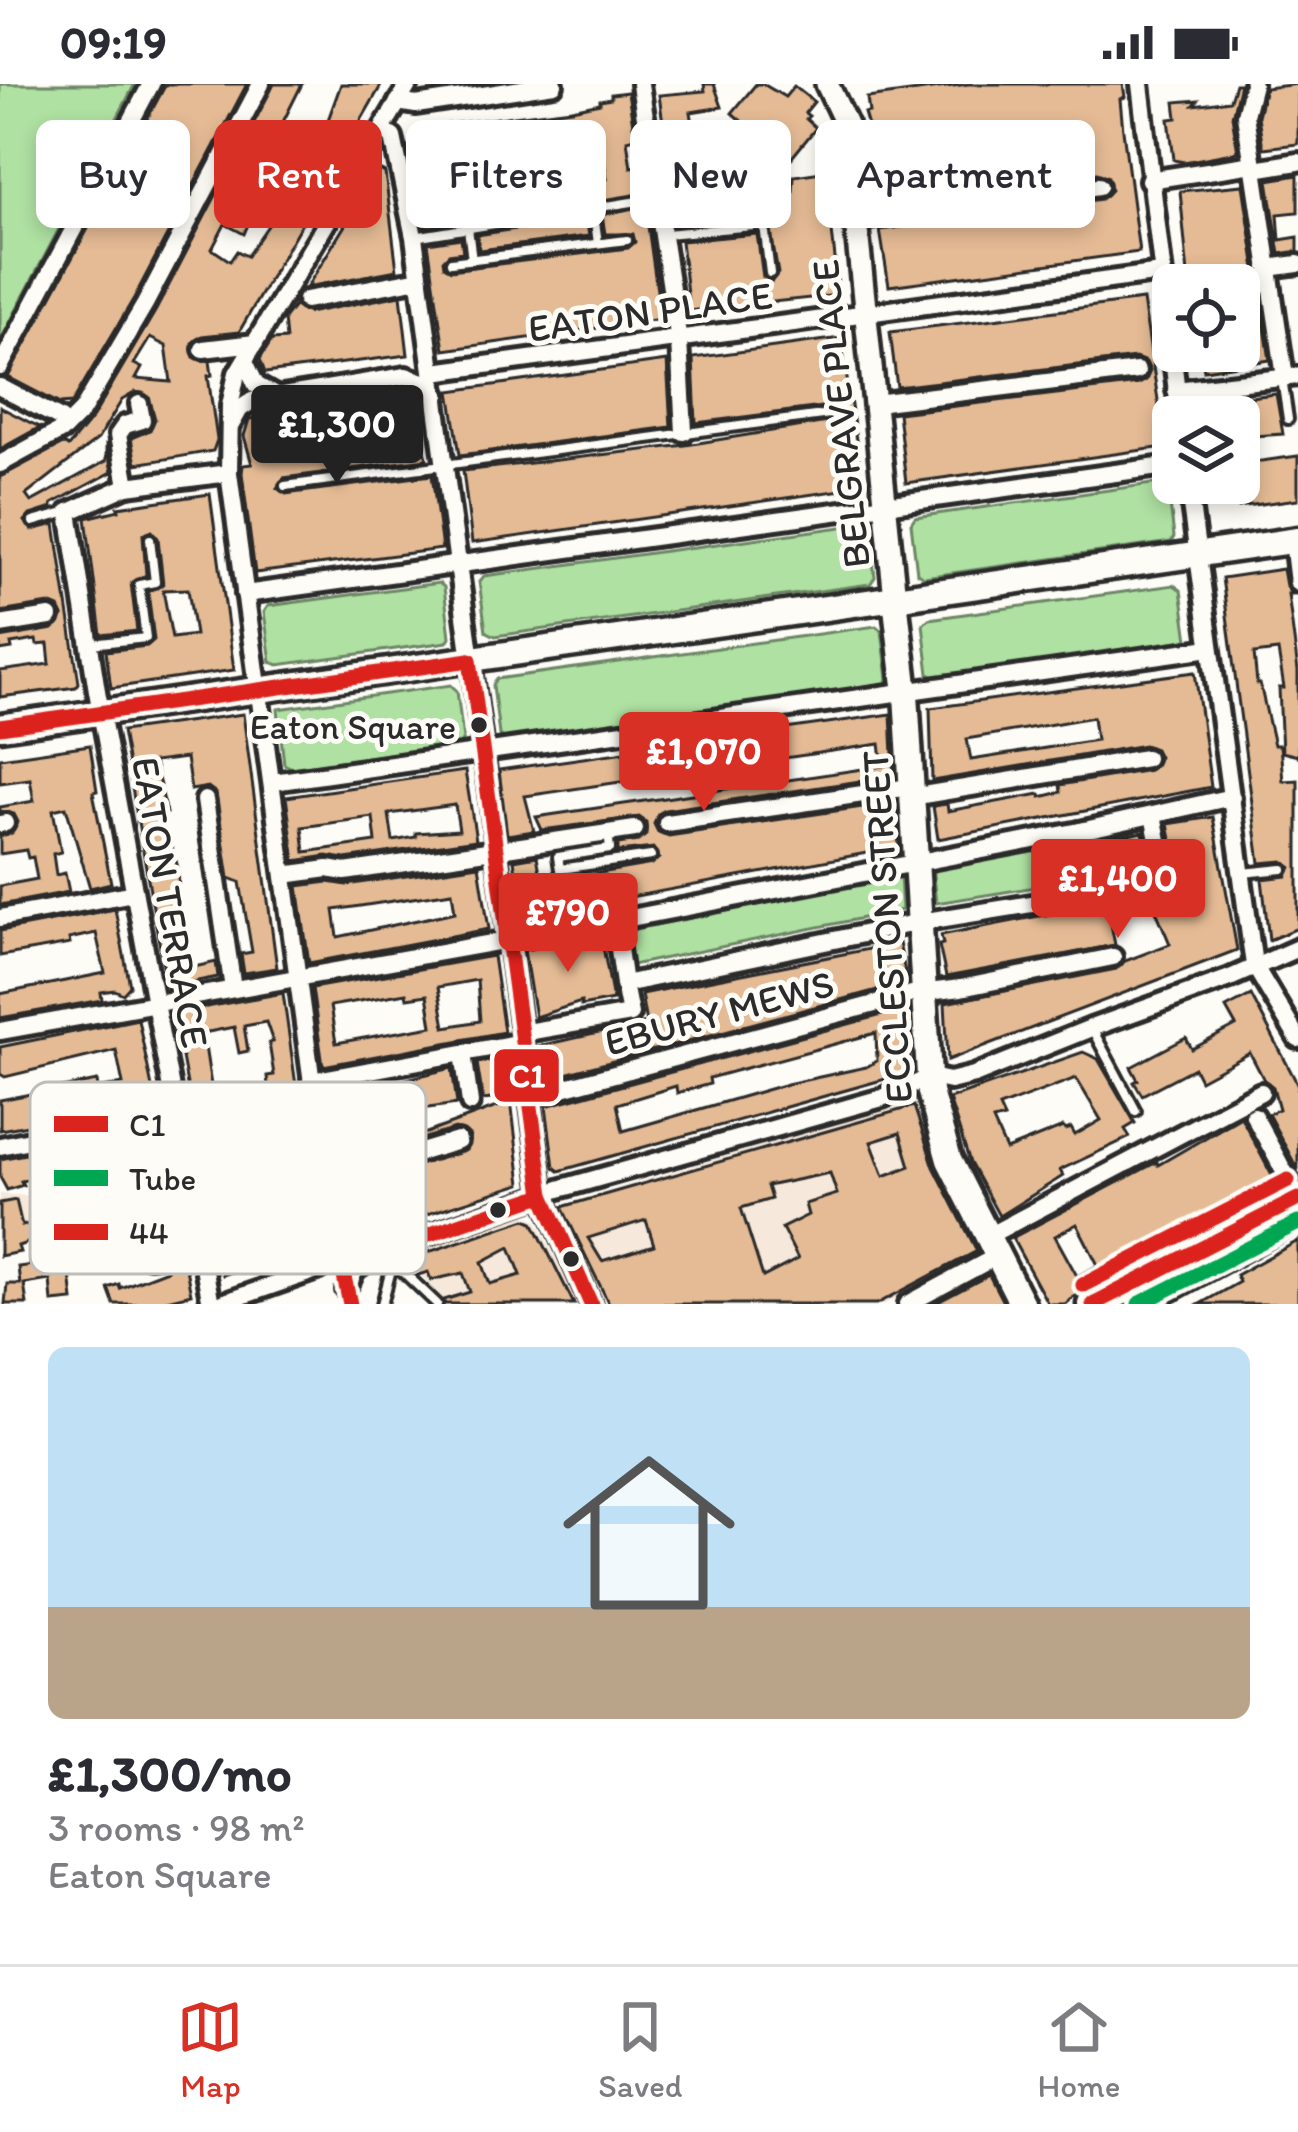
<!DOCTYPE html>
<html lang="en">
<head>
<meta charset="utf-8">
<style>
  body { margin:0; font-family:Itim,sans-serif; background:#f7f7f7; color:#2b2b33; height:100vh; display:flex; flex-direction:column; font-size:45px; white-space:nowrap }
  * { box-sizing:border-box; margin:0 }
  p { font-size:39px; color:#7c7c81 }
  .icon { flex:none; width:66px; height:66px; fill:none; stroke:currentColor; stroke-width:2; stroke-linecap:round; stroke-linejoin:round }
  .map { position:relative; height:1220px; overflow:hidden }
  .sheet { display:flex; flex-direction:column; background:#fff; flex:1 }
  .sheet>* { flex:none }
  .guide { position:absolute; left:36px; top:36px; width:1227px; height:108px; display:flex; gap:24px }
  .controls { position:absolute; left:1152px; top:180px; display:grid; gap:24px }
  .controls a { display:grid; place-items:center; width:108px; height:108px; border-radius:18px; background:#fff; box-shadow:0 6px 18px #0003; font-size:60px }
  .price { position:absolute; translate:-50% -102px; padding:0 27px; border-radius:12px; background:#d93025; color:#fff; font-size:39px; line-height:78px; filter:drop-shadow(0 3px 6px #0008) }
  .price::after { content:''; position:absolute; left:50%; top:72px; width:36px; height:27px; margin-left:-18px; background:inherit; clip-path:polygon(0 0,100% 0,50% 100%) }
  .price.active { background:#222; color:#fff }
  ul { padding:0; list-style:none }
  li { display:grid; align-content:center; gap:24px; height:636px; padding:0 48px }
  li span { display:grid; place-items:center; height:372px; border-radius:18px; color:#555 }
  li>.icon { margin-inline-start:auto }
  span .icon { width:216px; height:216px; fill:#fffc; stroke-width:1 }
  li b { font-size:51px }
  .pill { padding:0 42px; border-radius:18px; background:#fff; box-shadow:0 6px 18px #0003; font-size:42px; line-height:108px }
  .pill.active { background:#d93025; color:#fff }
  .status { display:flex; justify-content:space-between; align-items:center; height:84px; padding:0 60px; background:#fff; direction:ltr }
  .status svg { height:33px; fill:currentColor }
  .tabs { display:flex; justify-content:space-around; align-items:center; height:168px; border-top:3px solid #e1e1e2; background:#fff; font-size:33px; color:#7c7c81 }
  .tabs a { display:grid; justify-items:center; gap:6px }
  .tabs .active { color:#d93025 }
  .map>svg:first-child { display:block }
</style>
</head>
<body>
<div class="status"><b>09:19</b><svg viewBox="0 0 49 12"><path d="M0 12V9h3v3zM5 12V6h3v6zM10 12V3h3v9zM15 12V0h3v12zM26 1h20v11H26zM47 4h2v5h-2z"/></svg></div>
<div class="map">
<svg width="1298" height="1220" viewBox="0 0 1298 1220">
  <rect width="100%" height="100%" fill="#fdfcf7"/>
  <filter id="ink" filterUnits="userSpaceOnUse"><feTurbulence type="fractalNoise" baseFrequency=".00833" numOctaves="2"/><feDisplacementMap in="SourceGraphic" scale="24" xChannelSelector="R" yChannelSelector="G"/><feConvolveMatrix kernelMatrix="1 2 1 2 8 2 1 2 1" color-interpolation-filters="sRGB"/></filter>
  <g filter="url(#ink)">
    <g fill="#f6e8da">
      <path d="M915,1016L953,1116L981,1171L885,1220H608L555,1123Z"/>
      <path d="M44,1099L113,1147L104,1160L78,1142L19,1162L20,1168L0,1172V1110L35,1112Z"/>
      <path d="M521,1129L537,1136L578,1220H448L399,1168Z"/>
    </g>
    <g fill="#afe1a2" stroke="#6d8666" stroke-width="3">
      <path d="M0,0H135L0,257Z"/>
      <path d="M1159,399L1168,403L1174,453L1171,458L924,493L917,489L911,439L915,433Z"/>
      <path d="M863,440L869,445L875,493L870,500L495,552L486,547L479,498L484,492Z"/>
      <path d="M439,499L444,503L450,553L447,558L278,581L271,578L264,528L268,522Z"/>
      <path d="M1174,501L1181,506L1188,556L1184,561L953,593L935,594L929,590L923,540L929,535Z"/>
      <path d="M876,542L882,547L888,595L884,601L504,654L499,651L493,601L497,595Z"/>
      <path d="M451,601L457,607L463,655L460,660L292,684L284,680L278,625Z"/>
      <path d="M1074,757L1079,796L936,819L932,782Z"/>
      <path d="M900,792L902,826L632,881L625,847Z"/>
    </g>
    <g fill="#e5bb95" stroke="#2b2b2b" stroke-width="3" fill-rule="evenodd">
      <path d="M166,0H247L134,214L72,319L60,320L8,293Z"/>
      <path d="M274,0H302L283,38L300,48L293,61L277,73L244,150L225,140L212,165L230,177L237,167L247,172L280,124L324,47L341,0H382L239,248L202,252L192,259L194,273L210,277L212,291L208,292L217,356L213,367L136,380L131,354L150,346L155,335L149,313L136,308L122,316L98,355L26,411L31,418L106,377V359L112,388L52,420V424L30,431L25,437L32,446L55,440L79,599L76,603L0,613V587L50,580L48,560L37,561L36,556L11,560L12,565L0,567V554L53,545L63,532L59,524L49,520L0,528V393L63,360L68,363L93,333L156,226ZM150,254L166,262L171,298L136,295L142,284L134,280Z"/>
      <path d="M704,0H714L722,23L691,28L695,53L710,52L715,81L722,80L757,104L758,112L793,108L794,92L821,88L826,92L839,211L689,227L681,157L757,150L763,193L772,197L778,189L768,134L741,135V130L720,132L719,137L679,141L674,106L706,102L712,92L704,86L670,88L659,11L705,7Z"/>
      <path d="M756,0H763L785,13L794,2L814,18L805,29L809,32L806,35L816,44L789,77L732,29Z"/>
      <path d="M968,0H1123L1125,13L1120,15L1123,46L1139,168L889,202L880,146L1101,115L1111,106L1108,93L1097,89L875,121L869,64L874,63L864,29L869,28L867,14ZM940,69V73L959,69L962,94L874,106L917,81L921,74Z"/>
      <path d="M1235,0H1240L1232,32L1238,68L1184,78L1174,76L1169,35L1177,34L1175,18L1198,16L1194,21L1230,16Z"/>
      <path d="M1298,0V60L1263,64L1258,32L1265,4Z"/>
      <path d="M628,8L635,54L627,56L631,83L640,82L643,111L426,143L419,77L427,76L417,61L416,44L572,25L600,19V16L611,14V10ZM548,63L553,102L520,107L513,66ZM603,69L607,95L579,98L575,73ZM486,88L489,111L474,113L475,119L450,123L445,94Z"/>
      <path d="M379,86L385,89L397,186L307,203Z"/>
      <path d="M1298,91V128L1278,130L1280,156L1298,153V167L1280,170L1268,96Z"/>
      <path d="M1243,101L1270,276L1204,286L1201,267H1239V201H1189L1180,107Z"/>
      <path d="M645,121L661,235L444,266L428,159L461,154L463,168L449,170L443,176L444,182L451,186L628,164L635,158L633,150H605L602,131Z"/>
      <path d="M586,134L589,152L479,166L477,151Z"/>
      <path d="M401,211L408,271L265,289L260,275L272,256L286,255L284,235L294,222L308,229Z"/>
      <path d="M1143,216L1165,363L906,399L898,329L1139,300L1146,296L1150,287L1146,278L1135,274L897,303L890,248Z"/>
      <path d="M841,254L863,403L472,459L463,387L686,361L834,337L838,328L829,322L696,339L693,274Z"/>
      <path d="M667,277L671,343L460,371L450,307Z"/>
      <path d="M1276,310L1283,350L1239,353V333H1208L1206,318Z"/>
      <path d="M413,312L427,375L284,394L277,404L286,410L432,391L442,465L255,489L242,389L243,381L252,380L244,352L249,335Z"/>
      <path d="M0,323L29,338L40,343L0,365Z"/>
      <path d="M1298,372V415L1238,423L1235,399H1239V380Z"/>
      <path d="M210,410L234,586L111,604L106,567L147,562L154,556L148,508L163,500L158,454L152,447L143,451L146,491L131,499L137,547L101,551L86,434L119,426L118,423ZM188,505L195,551L172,554L163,506Z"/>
      <path d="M1283,485L1286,502L1291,510H1288L1298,587V672L1282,668L1279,604H1284L1278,567L1254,570L1257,600H1260L1274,661H1280L1283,697L1298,696V844L1269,856L1262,795L1287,792L1291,783L1283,777L1260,779L1222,494Z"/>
      <path d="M1195,588L1211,703L938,755L933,722L947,720L948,727L1040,710L1041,713L1061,708L1060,701L1149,686L1159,673L1155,665L1144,661L932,697L930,624ZM1093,633L1096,656L971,676L967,655Z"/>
      <path d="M243,630L277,884L244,889L241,870L252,868L240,798L229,794L216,709L208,703L191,706L186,674L154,678L167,729L161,730L165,751L168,750L177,780L179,806L175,807L174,817L190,884L216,878L218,893L167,903L122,647Z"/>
      <path d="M891,630L894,692L665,726L658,730L654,740L658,748L669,752L896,718L899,763L523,833L514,776L537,772L542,799L652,780L659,774L653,764L618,768V760L638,757L646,751V738L639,733L542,746L536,733L883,682L880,660L525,712L534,747L507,751L499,686Z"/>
      <path d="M90,661L97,707L93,708L111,799L90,804L66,723L53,726L61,768L53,770L56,791L65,789L69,808L0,821V802L37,795L33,773L28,774L26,766L0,770V752L12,749L18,738L14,730L0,727V723L34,717L30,695L0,699V674Z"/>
      <path d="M465,687L476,756L345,775L327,772L295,777L286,713ZM455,721L459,746L416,749V753L393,757L389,730ZM373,733L376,758L305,768L302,743Z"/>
      <path d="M1213,733L1237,866L948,976L945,919L1116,885L1125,877L1170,860L1146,803L1134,813L1112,816L1101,756L1143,748L1156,811L1163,819H1172L1181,806L1168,740Z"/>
      <path d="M479,781L489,845L309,879L298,802L328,798L347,801ZM452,808L455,828L338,853L334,826Z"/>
      <path d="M1107,819L1115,861L946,893L939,861L943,860L941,851Z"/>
      <path d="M115,825L130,902L123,910L115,906L101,908L102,916L0,934V910L105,889L96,849L69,855L70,860L0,872V847Z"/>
      <path d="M601,852L613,916L581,922V918L535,933L524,866Z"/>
      <path d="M899,859L907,898L543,996L538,962L646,939L641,910Z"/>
      <path d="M493,872L504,948L323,982L312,904ZM477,896L480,937L445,943L438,903ZM406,909L407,914L427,911L432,942L336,959L330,922Z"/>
      <path d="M283,909L318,1158L223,1191L217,1173L244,1162L236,1137L249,1132L260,1157L300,1143L289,1093L265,1096L264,1089L286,1084L277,1032L272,1034L271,1024L264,1025L261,1012L269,1010L267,992L274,991L269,959L273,958L266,938L244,942L248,967L239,969L234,943L203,949L214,1021L227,1018L229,1053H226L235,1098L248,1096L250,1106L209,1121L174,929Z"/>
      <path d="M1251,911L1298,1001V1086L1268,1030L1279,1025L1273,1003L1264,996L1250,969L1200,996L1194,984L1142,1011L1134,998L1138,996L1131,983L1186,954L1192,965L1236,942L1226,924Z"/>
      <path d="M908,924L910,988L559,1087L554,1083L546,1022ZM876,949L877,977L866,983L787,1000L623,1047L617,1020L676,1002L677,1009L710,1000L709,994Z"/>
      <path d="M138,935L155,1018L0,1046V1016L97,997L98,1005L123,1000L116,966L5,993L0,990V963Z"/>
      <path d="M1083,968L1098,975L1135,1039L1125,1045L1130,1053L1060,1086L1063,1092L999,1132L970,1079L949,1015ZM1076,994L1101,1036L1075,1051L1071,1044L1066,1046L1063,1043L1006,1066L993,1037L1004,1034L999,1023Z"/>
      <path d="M506,974L521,1100L346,1156L326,1007L403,996L452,984L457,1020L386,1030L397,1060L502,1021L500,1014L483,1016L477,979ZM455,1045L470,1052L466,1066L382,1092L392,1123L362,1133L356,1091L346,1089L342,1081L346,1069L363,1064L382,1067Z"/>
      <path d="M914,1022L934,1083L977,1167L877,1220H609L562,1123ZM900,1049L910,1082L884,1092L871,1058ZM830,1089L837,1110L805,1120L808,1131L782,1144L798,1175L763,1193L741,1124L771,1115L767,1102ZM646,1136L654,1161L602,1177L588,1154Z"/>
      <path d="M1241,1033L1278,1103L1084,1203L1065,1220H1048L1012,1154L1157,1078L1158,1081ZM1077,1140L1098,1181L1077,1192L1055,1152Z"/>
      <path d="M158,1044L191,1210L151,1220H114L108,1204L119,1200L120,1204L167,1186L178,1171L171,1160H153L151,1147L147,1148L136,1125L126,1128L121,1107L116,1108L112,1082L106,1083L105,1078L21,1097L23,1101L7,1106L0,1093V1075Z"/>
      <path d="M16,1116L22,1142L61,1130L78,1142L65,1146L73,1216L52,1218L50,1196L24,1200L27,1220H5L7,1200H20L18,1183L48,1179L45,1153L18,1162L20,1168L0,1172V1119Z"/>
      <path d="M526,1135L533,1138L574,1220H445L444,1216L470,1208L463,1189L431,1196L428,1188L418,1191L415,1188L411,1174ZM510,1163L521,1191L490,1200L482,1178Z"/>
      <path d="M1298,1157V1220H1200L1239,1198L1236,1191Z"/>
      <path d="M989,1191L1004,1220H935L938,1218Z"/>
    </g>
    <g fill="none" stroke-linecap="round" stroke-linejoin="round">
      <g stroke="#2b2b2b" stroke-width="16">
        <g id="lane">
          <path d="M658,99L704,94"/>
          <path d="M593,124L598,159"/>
          <path d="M468,144L472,176"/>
          <path d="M666,150L764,141L770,189"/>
          <path d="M414,153L638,117"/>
          <path d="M451,178L627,156"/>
          <path d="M1282,295L1288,335"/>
          <path d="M285,402L830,330"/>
          <path d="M33,438L68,428"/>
          <path d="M91,560L146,554L139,501L155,498L150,455"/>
          <path d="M608,749L610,765L558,773L560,785L651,772"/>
          <path d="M1243,789L1283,785"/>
          <path d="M1092,945L1136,1027"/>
          <path d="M251,1116L260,1138"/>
          <path d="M196,1134L264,1112L273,1116L278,1136"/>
          <path d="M135,1150L149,1173"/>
          <path d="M387,1165L393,1178L437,1220"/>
          <path d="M382,1220L393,1178"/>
        </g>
      </g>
      <g stroke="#2b2b2b" stroke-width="26">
        <g id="street">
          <path d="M640,0L679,257L684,348"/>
          <path d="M1140,0L1180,333"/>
          <path d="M398,18L416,21L554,0"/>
          <path d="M382,46L393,53L414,153L543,1111L591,1220"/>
          <path d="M1253,81L1245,31L1253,0"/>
          <path d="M1254,85L1285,293"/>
          <path d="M1149,96L1247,81H1253L1254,85L1298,78"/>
          <path d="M856,137L1099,102"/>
          <path d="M1268,184L1298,180"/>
          <path d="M306,216L420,195"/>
          <path d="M203,265L255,259"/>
          <path d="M245,277L256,301L277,313"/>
          <path d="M0,283L151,0"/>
          <path d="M434,288L1161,189"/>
          <path d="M0,303L61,335L64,345"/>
          <path d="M1176,306L1298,292"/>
          <path d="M875,319L1137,287"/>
          <path d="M231,341L240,325L252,317L406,292L427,299L437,311"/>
          <path d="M0,380L64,345L82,327L145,220L261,0"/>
          <path d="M1188,399L1254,881L1298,955"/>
          <path d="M127,402L118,351L125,341L142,336L139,320"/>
          <path d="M1293,457L1298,499"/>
          <path d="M245,510L1173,381"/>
          <path d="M0,541L50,533"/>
          <path d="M273,698L1210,564"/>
          <path d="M911,713L1146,674"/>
          <path d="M205,716L233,905"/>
          <path d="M1153,731L1168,807"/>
          <path d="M667,739L910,703"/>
          <path d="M0,740L5,739"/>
          <path d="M1080,747L1093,810L920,838L624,900L615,837Z"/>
          <path d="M1080,747L1232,713"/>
          <path d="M284,791L328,785L345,788L635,745"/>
          <path d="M0,834L134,809"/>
          <path d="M0,947L615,837"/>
          <path d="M521,949L630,930L624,900"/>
          <path d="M463,969L470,1019"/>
          <path d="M311,997L522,958"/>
          <path d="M529,1013L912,910L961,904L1113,873"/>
          <path d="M1254,1032L1298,1113"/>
          <path d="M0,1062L176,1027"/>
          <path d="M354,1079L365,1076L382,1080L458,1057"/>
          <path d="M988,1152L1261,1008"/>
          <path d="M149,1173L165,1171"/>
          <path d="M336,1175L229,389L230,322L237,289L409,0"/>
          <path d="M346,1206L355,1186L376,1171"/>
          <path d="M211,1220L97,607L69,428L127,402L229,389"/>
          <path d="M219,1220L317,1186L336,1175L387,1165L559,1105L882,1014L931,993L950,997L974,991L1091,944L1230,894L1298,864"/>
          <path d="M908,1220L997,1172"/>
        </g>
      </g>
      <g stroke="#2b2b2b" stroke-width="30">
        <path id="secondary" d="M827,0L846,40L895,514"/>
      </g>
      <g stroke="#2b2b2b" stroke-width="33">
        <g id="primary">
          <path d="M895,514L906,610L930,1008L949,1076L1022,1220"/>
          <path d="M0,643L1298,456"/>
          <path d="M1140,1220L1298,1133"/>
        </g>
      </g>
      <g stroke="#2b2b2b" stroke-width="39">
        <path id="highway" d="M1093,1220L1298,1115"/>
      </g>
      <use href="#lane" stroke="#fdfcf7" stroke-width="8"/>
      <use href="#street" stroke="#fdfcf7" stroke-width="16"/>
      <use href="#secondary" stroke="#fdfcf7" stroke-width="21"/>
      <use href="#primary" stroke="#fdfcf7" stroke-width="24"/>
      <use href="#highway" stroke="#fdfcf7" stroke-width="30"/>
      <g stroke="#fdfcf7" stroke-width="24">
        <g id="bus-1">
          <path d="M470,576L543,1111L591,1220"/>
          <path d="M0,643L470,576"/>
          <path d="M350,1220L343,1188L351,1172L387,1165L543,1111"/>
          <path d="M1093,1220L1298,1115"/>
        </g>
      </g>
      <g stroke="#fdfcf7" stroke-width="24">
        <path id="bus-2" d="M1139,1220L1298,1139"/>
      </g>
      <g stroke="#fdfcf7" stroke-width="24">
        <path id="bus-3" d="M1083,1201L1288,1096"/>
      </g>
      <use href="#bus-1" stroke="#dc241f" stroke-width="15"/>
      <use href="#bus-2" stroke="#00a651" stroke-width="15"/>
      <use href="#bus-3" stroke="#dc241f" stroke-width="15"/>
    </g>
  </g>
  <g fill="#2b2b2b" stroke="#fdfcf7" stroke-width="4.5">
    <circle cx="479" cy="641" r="10"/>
    <circle cx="498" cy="1126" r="10"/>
    <circle cx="571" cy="1175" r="10"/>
  </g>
  <g text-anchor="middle" stroke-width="10" stroke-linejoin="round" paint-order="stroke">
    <g font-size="36" fill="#2b2b2b" stroke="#fdfcf7" text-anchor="end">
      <text x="456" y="655">Eaton Square</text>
    </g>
    <g font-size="39" fill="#2b2b2b" stroke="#fdfcf7">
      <text transform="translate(650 227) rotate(-8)" y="14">EATON PLACE</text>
      <text transform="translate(840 330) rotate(-96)" y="14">BELGRAVE PLACE</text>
      <text transform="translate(171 818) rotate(80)" y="14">EATON TERRACE</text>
      <text transform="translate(886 843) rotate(-94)" y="14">ECCLESTON STREET</text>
      <text transform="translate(719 928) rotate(-15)" y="14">EBURY MEWS</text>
    </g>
  </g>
  <rect x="30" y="998" width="396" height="192" rx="18" fill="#fdfcf7" stroke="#bebdba" stroke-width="3"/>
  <rect x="54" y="1032" width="54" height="16" fill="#dc241f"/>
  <rect x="54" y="1086" width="54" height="16" fill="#00a651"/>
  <rect x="54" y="1140" width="54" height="16" fill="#dc241f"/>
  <g font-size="33" fill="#2b2b2b">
    <text x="129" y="1052">C1</text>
    <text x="129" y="1106">Tube</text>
    <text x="129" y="1160">44</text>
  </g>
  <rect stroke="#fdfcf7" stroke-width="4.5" x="492" y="963" width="69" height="57" rx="12" fill="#dc241f"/>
  <g font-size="33" text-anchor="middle" font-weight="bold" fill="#fff">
    <text x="527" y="1003">C1</text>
  </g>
</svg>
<div class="controls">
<a><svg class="icon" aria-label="locate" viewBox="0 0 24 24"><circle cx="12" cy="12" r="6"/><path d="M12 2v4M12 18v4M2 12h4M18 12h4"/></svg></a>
<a><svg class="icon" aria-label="layers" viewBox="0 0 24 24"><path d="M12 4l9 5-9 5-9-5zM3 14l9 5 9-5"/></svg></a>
</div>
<b class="price active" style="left:337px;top:403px">£1,300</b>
<b class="price" style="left:704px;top:730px">£1,070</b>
<b class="price" style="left:1118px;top:857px">£1,400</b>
<b class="price" style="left:568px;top:891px">£790</b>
<div class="guide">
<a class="pill">Buy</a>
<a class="pill active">Rent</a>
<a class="pill">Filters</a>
<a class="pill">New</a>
<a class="pill">Apartment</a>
</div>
</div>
<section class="sheet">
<ul>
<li><span style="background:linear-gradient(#bfe0f5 70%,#b9a48a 0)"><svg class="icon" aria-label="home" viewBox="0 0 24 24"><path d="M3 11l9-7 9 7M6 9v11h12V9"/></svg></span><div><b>£1,300/mo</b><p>3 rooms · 98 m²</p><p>Eaton Square</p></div></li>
</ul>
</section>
<nav class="tabs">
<a class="active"><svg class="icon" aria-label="map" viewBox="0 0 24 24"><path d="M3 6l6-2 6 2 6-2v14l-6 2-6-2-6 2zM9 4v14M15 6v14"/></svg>Map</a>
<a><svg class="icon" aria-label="saved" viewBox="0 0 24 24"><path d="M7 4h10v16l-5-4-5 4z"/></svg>Saved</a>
<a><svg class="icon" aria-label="home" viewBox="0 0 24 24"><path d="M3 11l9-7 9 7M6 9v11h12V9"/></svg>Home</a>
</nav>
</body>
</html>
